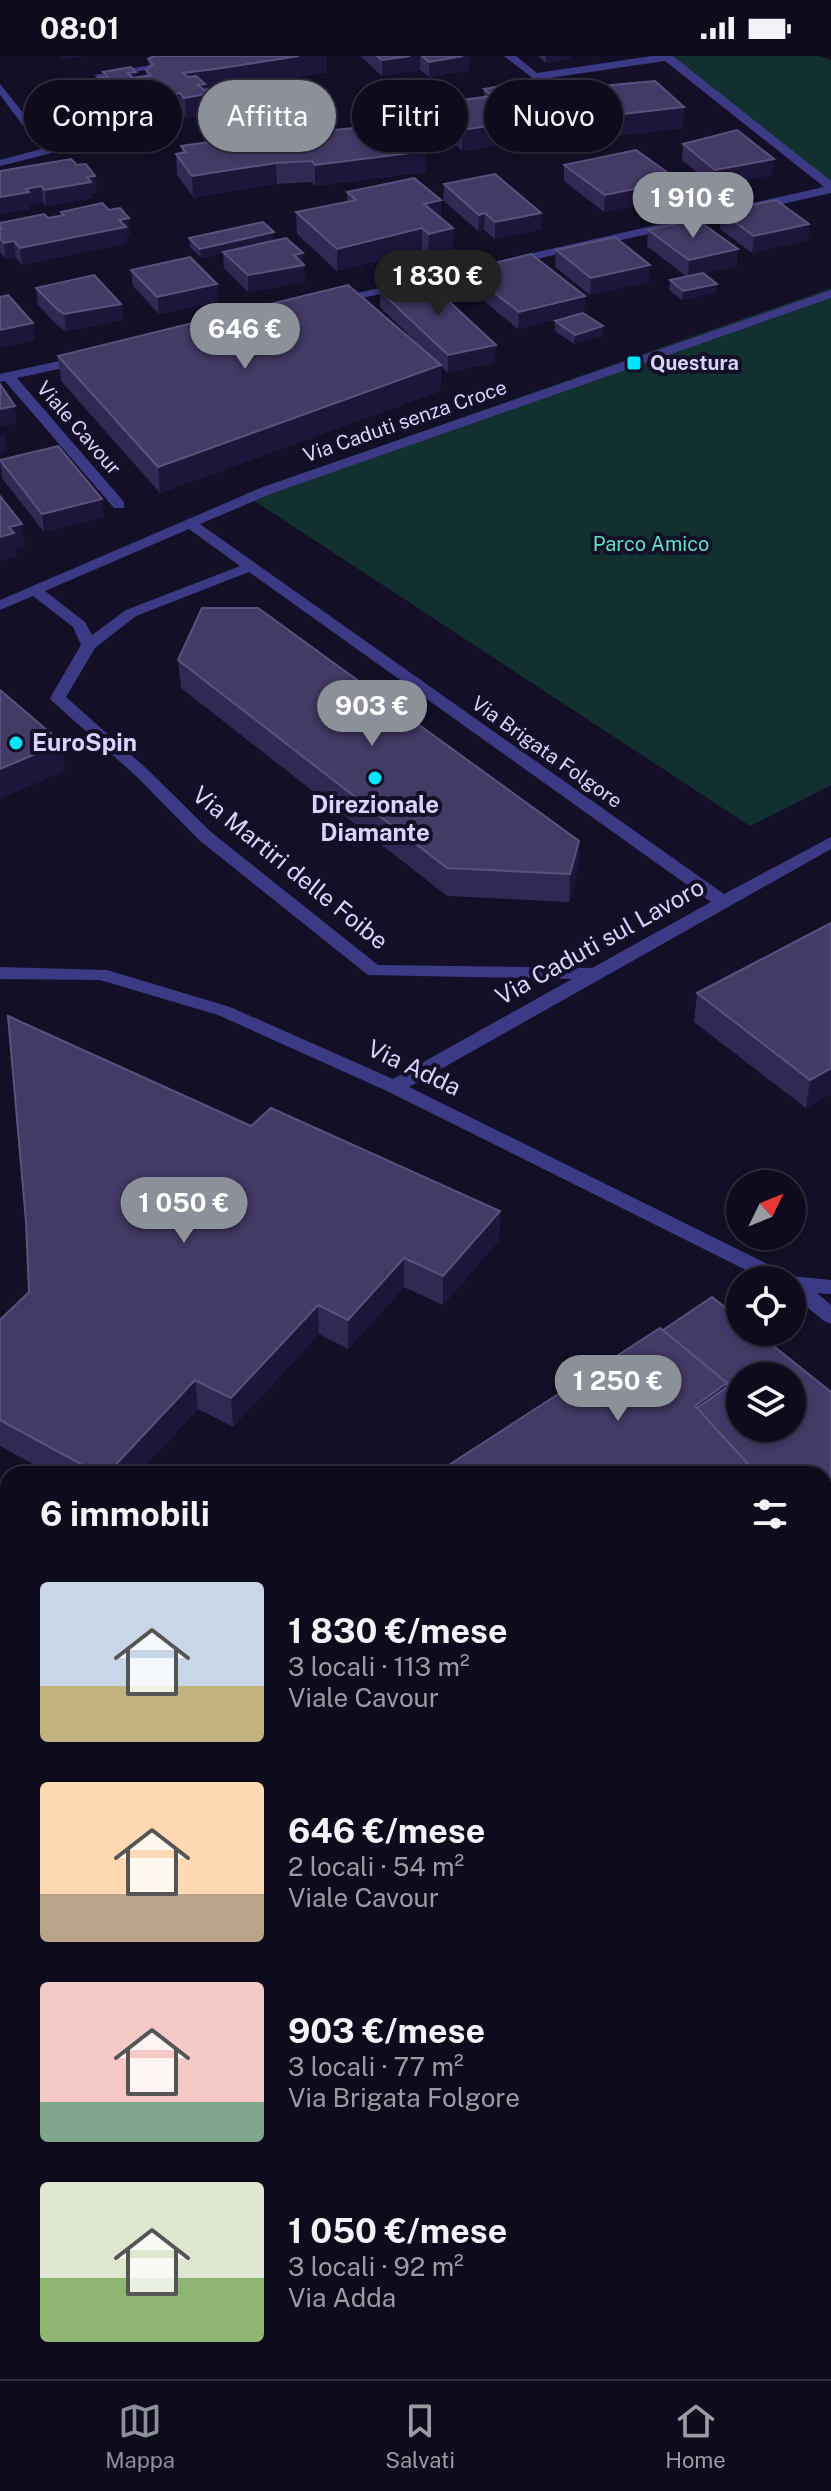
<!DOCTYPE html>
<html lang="it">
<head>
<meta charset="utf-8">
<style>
  body { margin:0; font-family:"Public Sans",sans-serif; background:#171425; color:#f1f3f6; height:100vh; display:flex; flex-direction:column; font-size:30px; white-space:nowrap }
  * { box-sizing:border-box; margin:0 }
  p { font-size:26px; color:#9b9ba3 }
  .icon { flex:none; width:44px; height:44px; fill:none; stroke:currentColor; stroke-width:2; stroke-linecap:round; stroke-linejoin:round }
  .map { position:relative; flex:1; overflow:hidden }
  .drawer { position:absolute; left:0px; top:1410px; width:832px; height:914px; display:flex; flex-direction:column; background:#0e0b1c; border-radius:24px 24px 0 0; box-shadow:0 4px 12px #0003,0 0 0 2px #2e2b3b }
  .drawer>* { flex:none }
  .banner { position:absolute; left:24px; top:24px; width:784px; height:72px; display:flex; gap:16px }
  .needle { width:52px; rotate:47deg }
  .buttons { position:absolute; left:726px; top:1114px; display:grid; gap:16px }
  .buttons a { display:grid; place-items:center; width:80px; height:80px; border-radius:50%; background:#0e0b1c; box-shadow:0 4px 12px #0003,0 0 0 2px #2e2b3b; font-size:40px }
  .price { position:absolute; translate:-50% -68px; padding:0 18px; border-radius:28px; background:#8c9099; color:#fff; font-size:26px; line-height:52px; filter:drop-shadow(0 2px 4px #0008) }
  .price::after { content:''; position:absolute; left:50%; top:48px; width:24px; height:18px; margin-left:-12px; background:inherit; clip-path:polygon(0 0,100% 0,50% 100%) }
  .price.on { background:#222; color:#fff }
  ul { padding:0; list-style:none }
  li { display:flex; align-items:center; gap:24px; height:200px; padding:0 40px }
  li span { display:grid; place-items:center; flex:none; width:224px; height:160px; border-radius:8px; color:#555 }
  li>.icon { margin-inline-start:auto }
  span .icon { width:96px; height:96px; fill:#fffc; stroke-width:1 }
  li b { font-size:34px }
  h2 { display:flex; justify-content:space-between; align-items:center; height:96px; padding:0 40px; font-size:34px }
  .pill { padding:0 28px; border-radius:36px; background:#0e0b1c; box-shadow:0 4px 12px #0003,0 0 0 2px #2e2b3b; font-size:28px; line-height:72px }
  .pill.on { background:#8c9099; color:#fff }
  .status { display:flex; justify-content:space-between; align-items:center; height:56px; padding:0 40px; background:#0e0b1c; direction:ltr }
  .status svg { height:22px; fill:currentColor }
  .tab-bar { display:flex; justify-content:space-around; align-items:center; height:112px; border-top:2px solid #2e2b3b; background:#0e0b1c; font-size:22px; color:#9b9ba3 }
  .tab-bar a { display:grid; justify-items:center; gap:4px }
  .tab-bar .on { color:#8c9099 }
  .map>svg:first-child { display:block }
</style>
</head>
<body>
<div class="status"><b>08:01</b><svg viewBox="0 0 49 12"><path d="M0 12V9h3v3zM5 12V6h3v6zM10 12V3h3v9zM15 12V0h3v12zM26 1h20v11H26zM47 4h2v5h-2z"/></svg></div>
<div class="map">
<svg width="831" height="2323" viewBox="0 0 831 2323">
  <rect width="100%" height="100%" fill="#130f26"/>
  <g fill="#12302f">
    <path d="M660,0H819L831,4V129Z"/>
    <path d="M831,232V729L750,770L244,438Z"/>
  </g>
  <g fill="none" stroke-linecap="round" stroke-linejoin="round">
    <g fill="#3d3a85" fill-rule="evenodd">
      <path d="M202,0H228L99,22L94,19Z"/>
      <path d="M504,0H516L537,17L652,0H673L831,125V137L331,249V243L335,242L824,131L665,5L535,24Z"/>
      <path d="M0,28L52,93V97L0,110V104L41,93L0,39Z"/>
      <path d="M831,234V242L273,437L200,468L724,838L831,781V793L409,1031L792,1220L831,1224V1238L817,1237L831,1249V1268L824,1265L792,1239V1224H766L387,1035L218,959L100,924L0,923V911L107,914L230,951L393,1023L572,923L368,919L199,784L135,719L52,645L50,642L81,589L73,571L33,540L0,554V544L263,431ZM189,473L240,510L126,554L92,579L85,566L45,535ZM249,516L711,846L592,912L378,909L211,776L147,713L66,641L95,592L136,560Z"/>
      <path d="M86,299L91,300V306L17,322L124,446V452H114L5,325L0,326V318Z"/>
      <path d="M0,1604L8,1607V1631L0,1628Z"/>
      <path d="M824,2291L831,2294V2323H822L814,2316H824Z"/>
    </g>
    <g fill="#6f6bff" fill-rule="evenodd">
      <path d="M831,1790V1816L824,1818V1792Z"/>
      <path d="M831,1905V1931L824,1934V1908Z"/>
      <path d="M143,2316H179L176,2323H140Z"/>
      <path d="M319,2316H354L351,2323H316Z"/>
    </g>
  </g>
  <g fill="#312854">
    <path d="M360,0H469V14L429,21L420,14L382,20Z"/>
    <path d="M538,0H570V3L546,7Z"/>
    <path d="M148,3L327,16L214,34L218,56L186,62L181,58L165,61L161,57L121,64L100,43L98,22H104L103,16L137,21L146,20V14L149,12Z"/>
    <path d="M578,32L683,72L578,84L574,80L541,83L462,95L442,74L443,53H446V46L484,41V33L511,44L528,49L578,41Z"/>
    <path d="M320,75L426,95V116L315,130L312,126L277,128L193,141L177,119L176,98L182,97L181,90L224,84L223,76L265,93L320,84Z"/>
    <path d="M683,88L774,103L772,119L713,130L682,104Z"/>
    <path d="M564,109L677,140L604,156L564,125Z"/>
    <path d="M0,115L97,136L92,137L93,142L46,150L43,146L30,149V153L0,158Z"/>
    <path d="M444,128L541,173L495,183L484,174L478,175L443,144Z"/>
    <path d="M347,136L441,162L453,194L428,199L422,194L337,215L297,178L296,156L347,146Z"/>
    <path d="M61,156L130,178L127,179V187L22,209L16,202L6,203L0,196V167L48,162L61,160Z"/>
    <path d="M721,156L809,168L808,184L752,197L720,173Z"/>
    <path d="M648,174L738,193L736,210L704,217L716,237L682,244L669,234L670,224L687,221L647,190Z"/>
    <path d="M189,182L274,185L303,208L305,226L248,236L224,212L223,197L201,202L190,191Z"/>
    <path d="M556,194L649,226L590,239L555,211Z"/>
    <path d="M131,214L218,245L159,258L133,230Z"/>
    <path d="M466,214L585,240L584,256L518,273L466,230Z"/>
    <path d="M36,232L121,248L123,264L66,275L58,270L38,249Z"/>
    <path d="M380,235L495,306L448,317L441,310L440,335L160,437L61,325L58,300L437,306L380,251Z"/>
    <path d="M555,265L603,270L602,280L574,288L555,275Z"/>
    <path d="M0,404L102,443L104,461L44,476L2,422Z"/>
    <path d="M178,604L579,785L578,813L569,846L447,840L181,632Z"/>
    <path d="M831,867V1038L806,1052L694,966L697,937Z"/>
    <path d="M251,1070L500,1155L499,1184L443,1249L404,1231L348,1293L319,1278L233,1371L198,1353L137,1418H51L0,1390V1264Z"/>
  </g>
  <g fill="#1d163a">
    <path d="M60,0H85L60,4Z"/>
    <path d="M299,0H327V16L205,35L217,36L218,56L186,62L183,17Z"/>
    <path d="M410,0H420V14L382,20V4Z"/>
    <path d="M463,0H469V14L429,21V6Z"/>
    <path d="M546,0H570V3L546,7Z"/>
    <path d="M136,16L138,36L128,17Z"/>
    <path d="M159,36L161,57L121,64L119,44Z"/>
    <path d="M512,36L511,56L504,37Z"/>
    <path d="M180,37L181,58L165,61L163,40Z"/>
    <path d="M684,51L683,72L578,84L579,63Z"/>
    <path d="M541,62V83L462,95V74Z"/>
    <path d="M251,79L252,100L242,80Z"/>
    <path d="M426,95V116L315,130V109Z"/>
    <path d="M774,103L772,119L713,130L715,114Z"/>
    <path d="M276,107L277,128L193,141L192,120Z"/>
    <path d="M95,120L97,136L92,137L93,142L46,150L45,134Z"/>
    <path d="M678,124L677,140L604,156L605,139Z"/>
    <path d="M41,130L43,146L30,149V153L0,158V141L26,133Z"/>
    <path d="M441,144V165L424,148Z"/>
    <path d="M485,157L484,174L478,175L479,159Z"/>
    <path d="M541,157V173L495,183V166Z"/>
    <path d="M129,162L130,178L127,179V187L22,209L20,192Z"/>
    <path d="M809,168L808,184L752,197L754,180Z"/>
    <path d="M422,172V194L337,215V193Z"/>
    <path d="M453,172V194L428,199L429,178Z"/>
    <path d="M274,176V186L201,202L200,193Z"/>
    <path d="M14,185L16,202L6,203L4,187Z"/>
    <path d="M738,193L736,210L688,221L689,204Z"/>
    <path d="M303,197L305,226L248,236V219L294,199Z"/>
    <path d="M650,209L649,226L590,239L591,222Z"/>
    <path d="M217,228L218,245L159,258L157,241Z"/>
    <path d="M717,228L716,237L682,244L683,235Z"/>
    <path d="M585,240L584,256L518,273L519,256Z"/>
    <path d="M121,248L123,264L66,275L64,258Z"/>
    <path d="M33,267L35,284L0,292V274Z"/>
    <path d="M603,270L602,280L574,288L575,279Z"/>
    <path d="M496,289L495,306L448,317V299Z"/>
    <path d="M441,309L440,335L160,437L158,411Z"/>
    <path d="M15,350L17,367L0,371V353Z"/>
    <path d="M5,378L7,396L0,397V379Z"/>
    <path d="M102,443L104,461L44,476L42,458Z"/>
    <path d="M22,468L25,491L16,494L17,501L0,505V481L9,471Z"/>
    <path d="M62,687L65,715L0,743V713Z"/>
    <path d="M579,785L578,813L569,846L570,818Z"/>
    <path d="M831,1012V1038L806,1052L810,1024Z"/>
    <path d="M500,1155L499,1184L443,1249V1220Z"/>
    <path d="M404,1202V1231L348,1293V1264Z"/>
    <path d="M318,1249L319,1278L233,1371L231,1342Z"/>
    <path d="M195,1324L198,1353L137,1418H107Z"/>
    <path d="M727,1327L723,1356L707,1367L695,1350Z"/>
    <path d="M831,1488V1510L824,1515V1494Z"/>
    <path d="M8,1894V1922L0,1930V1902Z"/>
  </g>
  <g fill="#433a66" stroke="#5a527e" stroke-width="2" fill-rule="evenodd">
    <path d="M154,0H299L215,13L183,17L188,21L196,20L205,28L198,29L204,34L213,32L217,36L184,42L180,37L163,40L159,36L119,44L98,22L108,21L103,16L131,11L136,16L128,17L133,22L151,19L146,14L153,8L148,3Z"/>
    <path d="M377,0H410L382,4Z"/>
    <path d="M422,0H463L429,6Z"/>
    <path d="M655,25L684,51L579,63L575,60L541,62L462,74L443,53L452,52L446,46L492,40L484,33L506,29L512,36L504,37L511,44L521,42L528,49L586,40L578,32Z"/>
    <path d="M401,68L426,95L315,109L312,105L276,107L192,120L176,98L186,96L181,90L229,83L223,76L245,73L251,79L242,80L248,88L259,86L265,93L327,83L320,75Z"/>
    <path d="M737,74L774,103L715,114L683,88Z"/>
    <path d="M636,94L678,124L605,139L564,109Z"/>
    <path d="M71,103L77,109L86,108L95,120L87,121L91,126L45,134L41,130L26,133L29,136L0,141V115Z"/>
    <path d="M495,118L541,157L495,166L485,157L479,159L444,128Z"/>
    <path d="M414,122L441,144L424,148L453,172L429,178L422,172L337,193L296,156L356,144L347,136Z"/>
    <path d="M776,144L809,168L754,180L721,156Z"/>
    <path d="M102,147L109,154L120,152L129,162L119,164L126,171L20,192L14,185L4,187L0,182V173H2L0,171V167L44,158L48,162L64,159L61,156Z"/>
    <path d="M696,163L738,193L689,204L648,174Z"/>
    <path d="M263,166L274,176L200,193L189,182Z"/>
    <path d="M615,181L650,209L591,222L556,194Z"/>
    <path d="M286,182L303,197L294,199L304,209L248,219L223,196Z"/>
    <path d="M531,198L585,240L519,256L466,214Z"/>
    <path d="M190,201L217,228L157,241L131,214Z"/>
    <path d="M703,217L717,228L683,235L670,224Z"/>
    <path d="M94,219L121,248L64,258L57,253L36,232Z"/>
    <path d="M427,225L496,289L448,299L380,235Z"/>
    <path d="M348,229L441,309L158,411L58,300Z"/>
    <path d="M8,239L33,267L0,274V241Z"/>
    <path d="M583,257L603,270L575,279L555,265Z"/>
    <path d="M0,328L15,350L0,353Z"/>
    <path d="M58,390L102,443L42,458L0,404Z"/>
    <path d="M0,440L22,468L9,471L14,477L0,481Z"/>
    <path d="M202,552H258L579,785L570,818L447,812L178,604Z"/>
    <path d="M0,634L62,687L0,713Z"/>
    <path d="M831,867V1012L810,1024L697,937Z"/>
    <path d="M8,960L251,1070L271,1052L500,1155L443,1220L404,1202L348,1264L318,1249L231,1342L195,1324L107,1418H99L0,1364V1264L29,1236L26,1166Z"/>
    <path d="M712,1241L740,1263V1276H756L831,1336V1488L824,1494V1418H757L697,1352L727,1331V1327L663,1274ZM740,1320H792V1372H740Z"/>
    <path d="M660,1272L727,1327L695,1350L757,1418H435Z"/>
    <path d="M0,1763L8,1770V1894L0,1902Z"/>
    <path d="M476,2316H755L761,2323H468Z"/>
  </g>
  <g fill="#00e5ff" stroke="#130f26" stroke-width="3">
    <rect x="626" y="299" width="16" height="16" rx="4"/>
    <circle cx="16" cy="687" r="8"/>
    <circle cx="375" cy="722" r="8"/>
  </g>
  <g text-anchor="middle" stroke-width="8" stroke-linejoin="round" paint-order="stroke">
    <g font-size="20" font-weight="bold" fill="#d9d4ff" stroke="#130f26" text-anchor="start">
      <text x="650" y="314">Questura</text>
    </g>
    <g font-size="20" fill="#d9d4ff" stroke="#130f26">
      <text transform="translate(405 365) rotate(-19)" y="7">Via Caduti senza Croce</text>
      <text transform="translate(79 372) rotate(49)" y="7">Viale Cavour</text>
      <text transform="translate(547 696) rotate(35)" y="7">Via Brigata Folgore</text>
    </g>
    <g font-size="20" fill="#5fe0c0" stroke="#130f26">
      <text x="651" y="495">Parco Amico</text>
    </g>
    <g font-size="24" font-weight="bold" fill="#d9d4ff" stroke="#130f26" text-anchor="start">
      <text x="32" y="695">EuroSpin</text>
      <text x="375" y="757" text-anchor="middle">Direzionale<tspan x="375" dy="28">Diamante</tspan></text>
    </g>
    <g font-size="24" fill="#d9d4ff" stroke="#130f26">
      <text transform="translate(290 812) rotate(39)" y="8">Via Martiri delle Foibe</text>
      <text transform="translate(600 886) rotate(-29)" y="8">Via Caduti sul Lavoro</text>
      <text transform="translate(414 1012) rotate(25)" y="8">Via Adda</text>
    </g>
  </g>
</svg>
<div class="buttons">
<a><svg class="needle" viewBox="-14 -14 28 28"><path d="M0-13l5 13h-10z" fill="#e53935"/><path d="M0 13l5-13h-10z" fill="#9b9ba3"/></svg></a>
<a><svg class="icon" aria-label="locate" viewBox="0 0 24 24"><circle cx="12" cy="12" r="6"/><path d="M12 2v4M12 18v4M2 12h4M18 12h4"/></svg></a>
<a><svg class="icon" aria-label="layers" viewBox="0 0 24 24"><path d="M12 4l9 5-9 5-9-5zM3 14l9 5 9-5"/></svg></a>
</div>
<b class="price" style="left:693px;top:184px">1 910 €</b>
<b class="price on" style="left:438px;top:262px">1 830 €</b>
<b class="price" style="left:245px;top:315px">646 €</b>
<b class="price" style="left:372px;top:692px">903 €</b>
<b class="price" style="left:184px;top:1189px">1 050 €</b>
<b class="price" style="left:618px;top:1367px">1 250 €</b>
<div class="banner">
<a class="pill">Compra</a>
<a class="pill on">Affitta</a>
<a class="pill">Filtri</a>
<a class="pill">Nuovo</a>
</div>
<section class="drawer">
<h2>6 immobili<svg class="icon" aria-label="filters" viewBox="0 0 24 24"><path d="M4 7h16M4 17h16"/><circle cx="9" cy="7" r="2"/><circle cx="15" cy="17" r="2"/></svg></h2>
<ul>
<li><span style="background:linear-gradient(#c9d6e8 65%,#c2b280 0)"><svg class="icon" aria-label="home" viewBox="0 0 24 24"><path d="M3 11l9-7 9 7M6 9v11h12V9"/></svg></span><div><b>1 830 €/mese</b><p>3 locali · 113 m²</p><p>Viale Cavour</p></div></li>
<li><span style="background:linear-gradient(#ffd9b3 70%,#b9a48a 0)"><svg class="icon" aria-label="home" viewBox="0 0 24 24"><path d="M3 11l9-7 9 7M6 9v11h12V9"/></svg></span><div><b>646 €/mese</b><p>2 locali · 54 m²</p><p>Viale Cavour</p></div></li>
<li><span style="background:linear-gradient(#f6c9c9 75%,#7fa58c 0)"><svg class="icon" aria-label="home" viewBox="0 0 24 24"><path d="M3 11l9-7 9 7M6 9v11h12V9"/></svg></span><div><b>903 €/mese</b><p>3 locali · 77 m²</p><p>Via Brigata Folgore</p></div></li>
<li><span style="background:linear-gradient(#dfe7d0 60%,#8fb573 0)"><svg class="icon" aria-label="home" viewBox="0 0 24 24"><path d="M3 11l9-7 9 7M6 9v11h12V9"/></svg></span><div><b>1 050 €/mese</b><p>3 locali · 92 m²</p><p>Via Adda</p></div></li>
</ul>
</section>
</div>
<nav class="tab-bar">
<a class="on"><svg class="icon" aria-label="map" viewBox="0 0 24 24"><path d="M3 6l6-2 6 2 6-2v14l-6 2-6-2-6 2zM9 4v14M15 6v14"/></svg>Mappa</a>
<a><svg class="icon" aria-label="saved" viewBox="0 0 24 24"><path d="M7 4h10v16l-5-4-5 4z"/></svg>Salvati</a>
<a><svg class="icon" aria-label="home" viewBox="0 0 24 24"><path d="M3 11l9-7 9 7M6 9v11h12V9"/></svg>Home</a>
</nav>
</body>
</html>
